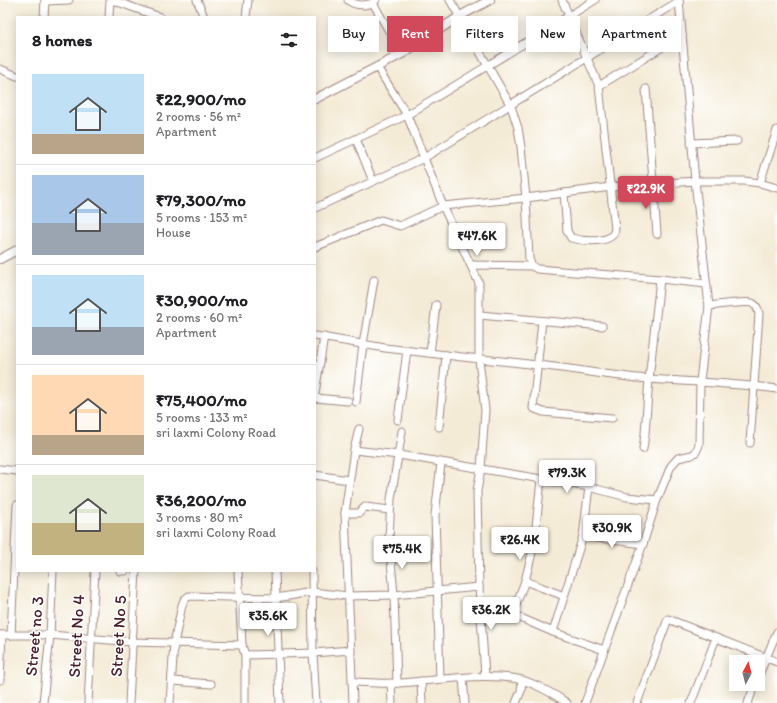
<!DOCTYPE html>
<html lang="en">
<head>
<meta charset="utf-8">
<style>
  body { margin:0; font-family:Itim,sans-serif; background:#f6f6f6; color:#202124; height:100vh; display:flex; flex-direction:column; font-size:15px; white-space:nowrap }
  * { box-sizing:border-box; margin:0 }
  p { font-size:13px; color:#757577 }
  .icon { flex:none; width:22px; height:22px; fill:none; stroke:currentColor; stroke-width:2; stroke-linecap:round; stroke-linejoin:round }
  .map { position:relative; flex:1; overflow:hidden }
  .drawer { position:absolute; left:16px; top:16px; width:300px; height:556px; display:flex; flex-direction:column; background:#fff; border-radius:0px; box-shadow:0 2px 10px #0003 }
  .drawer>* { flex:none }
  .top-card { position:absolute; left:328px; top:16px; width:380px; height:36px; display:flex; gap:8px }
  .needle { width:26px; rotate:7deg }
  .tools { position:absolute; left:729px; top:655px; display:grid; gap:8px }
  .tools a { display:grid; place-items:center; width:36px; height:36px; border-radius:0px; background:#fff; box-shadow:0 2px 10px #0003; font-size:20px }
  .price { position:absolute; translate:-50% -34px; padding:0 9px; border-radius:4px; background:#fff; color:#222; font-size:13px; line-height:26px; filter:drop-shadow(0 1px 2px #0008) }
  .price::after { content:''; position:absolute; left:50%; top:24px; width:12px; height:9px; margin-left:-6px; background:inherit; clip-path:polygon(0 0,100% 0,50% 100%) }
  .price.on { background:#d1495b; color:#fff }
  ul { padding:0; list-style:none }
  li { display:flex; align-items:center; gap:12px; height:100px; padding:0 16px }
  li+li { border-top:1px solid #e0e0e0 }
  li span { display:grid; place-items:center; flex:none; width:112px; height:80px; border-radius:0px; color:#555 }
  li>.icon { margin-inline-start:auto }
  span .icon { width:48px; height:48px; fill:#fffc; stroke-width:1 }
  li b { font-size:17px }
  h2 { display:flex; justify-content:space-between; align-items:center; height:48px; padding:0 16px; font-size:17px }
  .tag { padding:0 14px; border-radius:0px; background:#fff; box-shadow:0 2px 10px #0003; font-size:14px; line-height:36px }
  .tag.on { background:#d1495b; color:#fff }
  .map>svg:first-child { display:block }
</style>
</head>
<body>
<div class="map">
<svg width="777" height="703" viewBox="0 0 777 703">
  <rect width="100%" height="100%" fill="#fff"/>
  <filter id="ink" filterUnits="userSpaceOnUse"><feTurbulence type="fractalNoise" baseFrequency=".025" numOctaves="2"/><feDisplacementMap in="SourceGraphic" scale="8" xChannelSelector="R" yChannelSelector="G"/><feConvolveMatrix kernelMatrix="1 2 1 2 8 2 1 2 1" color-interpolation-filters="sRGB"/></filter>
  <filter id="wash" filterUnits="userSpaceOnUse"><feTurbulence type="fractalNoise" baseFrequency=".012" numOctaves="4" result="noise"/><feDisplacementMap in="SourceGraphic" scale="16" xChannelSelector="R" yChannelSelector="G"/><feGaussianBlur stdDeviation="0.9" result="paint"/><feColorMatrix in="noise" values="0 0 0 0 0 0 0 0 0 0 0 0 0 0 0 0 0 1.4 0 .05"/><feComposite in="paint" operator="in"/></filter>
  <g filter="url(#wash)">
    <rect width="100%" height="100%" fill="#f4ebd6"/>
  </g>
  <g filter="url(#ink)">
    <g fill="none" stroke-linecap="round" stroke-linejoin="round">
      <g stroke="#9f8580" stroke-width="9">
        <g id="minor">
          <path d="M112,0L160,17"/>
          <path d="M197,0L204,17"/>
          <path d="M348,0C355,6 369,7 376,0"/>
          <path d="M450,0L511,106L518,128L521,147L526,198L529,259L532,266L537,269L660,279L706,284"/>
          <path d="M562,0L599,86L615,229C613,245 582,241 571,238L567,231L564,193"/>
          <path d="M45,1L69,0"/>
          <path d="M373,3L402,54"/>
          <path d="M44,17L45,0"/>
          <path d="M109,17L110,0"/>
          <path d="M246,17L248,0"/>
          <path d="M377,67L407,115L443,206L479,283V360L485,410L481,469L477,491L479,587L485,676"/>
          <path d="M0,69L17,76"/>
          <path d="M599,86L682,35"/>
          <path d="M646,89L657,234"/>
          <path d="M356,139L373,181"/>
          <path d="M691,143L737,141"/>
          <path d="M315,158L407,115L595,0"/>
          <path d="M760,183L777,130"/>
          <path d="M315,208L424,158L679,1"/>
          <path d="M315,247L381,220L400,226L443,206L526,198L611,187L695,181H744L760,183L777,188"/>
          <path d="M471,265L532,266"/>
          <path d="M709,306C718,305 745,301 752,303C757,305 758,309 759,314L750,443"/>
          <path d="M480,315L602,326"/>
          <path d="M542,321L533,408L543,412L612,418"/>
          <path d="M315,336L385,348L446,355"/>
          <path d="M430,353L436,305"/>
          <path d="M315,393L324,337"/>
          <path d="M315,398L348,401"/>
          <path d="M356,402L363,344L374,280"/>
          <path d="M398,420L407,350"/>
          <path d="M439,427L446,355C476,359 507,361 537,365C575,369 612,376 649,379C692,382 735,383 777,389"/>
          <path d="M643,449L645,434L649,379L660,279"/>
          <path d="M354,450L359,429"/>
          <path d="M0,469L17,471"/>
          <path d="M315,475L349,480"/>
          <path d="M541,480L534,545L525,581L514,610L516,616L553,632L604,650"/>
          <path d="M345,513H359L365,507L390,510"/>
          <path d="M583,536L643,544"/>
          <path d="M120,571H125"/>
          <path d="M238,571L242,645"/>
          <path d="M275,571L280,703"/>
          <path d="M312,571L313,653L316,703"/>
          <path d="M525,581L564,596"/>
          <path d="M553,632L583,536L589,487"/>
          <path d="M0,635H50L133,642L242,645L245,655V703"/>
          <path d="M11,635L17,505"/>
          <path d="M245,655L313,653L351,650"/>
          <path d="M758,677L777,632"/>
          <path d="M463,678L465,703"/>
          <path d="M440,679L435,515L441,463"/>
          <path d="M0,680L2,635"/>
          <path d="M173,681L211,684"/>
          <path d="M421,681L422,703"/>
          <path d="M353,682C368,682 384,684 399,683C434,681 477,673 512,678C529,680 553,693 567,703"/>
          <path d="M391,683L392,703"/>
          <path d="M397,683L394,595L389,538L391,499L402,431"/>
          <path d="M43,703L50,635L53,571"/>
          <path d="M88,703L95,571"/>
          <path d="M129,703L136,571"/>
          <path d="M170,703L174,643L182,605L184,600L189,596L276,598L312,592L348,596L394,595L479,587"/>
          <path d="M353,703L345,513L354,450L399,455L589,487L627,497L657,500"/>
          <path d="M516,703L521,691L522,680"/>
          <path d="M585,703L643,544L657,500L671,466L678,458L692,455L696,452L699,445L700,381L709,306L695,181L679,0"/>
          <path d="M637,703L668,619L777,662"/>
          <path d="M691,703L716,638"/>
          <path d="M748,703L755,684"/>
        </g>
      </g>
      <g stroke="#9f8580" stroke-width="10">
        <g id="tertiary">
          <path d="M315,99L402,54L460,16L490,0"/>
          <path d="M0,259L17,250"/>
        </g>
      </g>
      <use href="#minor" stroke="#fff" stroke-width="7"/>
      <use href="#tertiary" stroke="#fff" stroke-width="8"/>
    </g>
  </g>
  <g text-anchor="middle" stroke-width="3" stroke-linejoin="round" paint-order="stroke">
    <g font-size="17" fill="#4a1f2b" stroke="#fff">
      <text transform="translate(34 636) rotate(-85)" y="6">Street no 3</text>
      <text transform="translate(76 636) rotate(-87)" y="6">Street No 4</text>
      <text transform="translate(118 636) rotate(-87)" y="6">Street No 5</text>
    </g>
  </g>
</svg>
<div class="tools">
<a><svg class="needle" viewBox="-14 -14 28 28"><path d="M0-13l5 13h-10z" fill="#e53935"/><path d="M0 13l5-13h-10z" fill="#757577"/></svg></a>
</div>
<b class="price on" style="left:646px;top:210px">₹22.9K</b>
<b class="price" style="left:477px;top:257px">₹47.6K</b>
<b class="price" style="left:567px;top:494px">₹79.3K</b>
<b class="price" style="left:612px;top:549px">₹30.9K</b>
<b class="price" style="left:520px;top:561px">₹26.4K</b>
<b class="price" style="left:402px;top:570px">₹75.4K</b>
<b class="price" style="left:491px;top:631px">₹36.2K</b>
<b class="price" style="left:268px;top:637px">₹35.6K</b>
<div class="top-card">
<a class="tag">Buy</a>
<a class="tag on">Rent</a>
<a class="tag">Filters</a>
<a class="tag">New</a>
<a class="tag">Apartment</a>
</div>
<section class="drawer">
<h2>8 homes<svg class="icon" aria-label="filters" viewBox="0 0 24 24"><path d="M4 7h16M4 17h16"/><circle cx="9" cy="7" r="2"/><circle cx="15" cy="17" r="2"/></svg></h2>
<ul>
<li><span style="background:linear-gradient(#bfe0f5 75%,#b9a48a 0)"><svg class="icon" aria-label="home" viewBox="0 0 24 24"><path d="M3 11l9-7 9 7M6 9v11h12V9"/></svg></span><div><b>₹22,900/mo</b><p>2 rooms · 56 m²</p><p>Apartment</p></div></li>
<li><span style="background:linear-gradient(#a9c7e8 60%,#9aa5b1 0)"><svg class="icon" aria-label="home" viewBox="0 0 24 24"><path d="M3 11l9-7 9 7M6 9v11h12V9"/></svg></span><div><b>₹79,300/mo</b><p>5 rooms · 153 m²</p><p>House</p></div></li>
<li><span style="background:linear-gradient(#bfe0f5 65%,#9aa5b1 0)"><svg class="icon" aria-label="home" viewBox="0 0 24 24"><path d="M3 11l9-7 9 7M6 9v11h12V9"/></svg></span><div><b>₹30,900/mo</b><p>2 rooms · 60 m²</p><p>Apartment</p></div></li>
<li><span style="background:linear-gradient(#ffd9b3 75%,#b9a48a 0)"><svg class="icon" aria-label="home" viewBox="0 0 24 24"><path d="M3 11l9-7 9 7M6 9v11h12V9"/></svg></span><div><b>₹75,400/mo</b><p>5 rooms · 133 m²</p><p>sri laxmi Colony Road</p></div></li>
<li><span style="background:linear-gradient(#dfe7d0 60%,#c2b280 0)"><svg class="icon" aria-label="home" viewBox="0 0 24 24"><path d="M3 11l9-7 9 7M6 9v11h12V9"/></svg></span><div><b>₹36,200/mo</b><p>3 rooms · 80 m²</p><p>sri laxmi Colony Road</p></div></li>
</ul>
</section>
</div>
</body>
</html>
